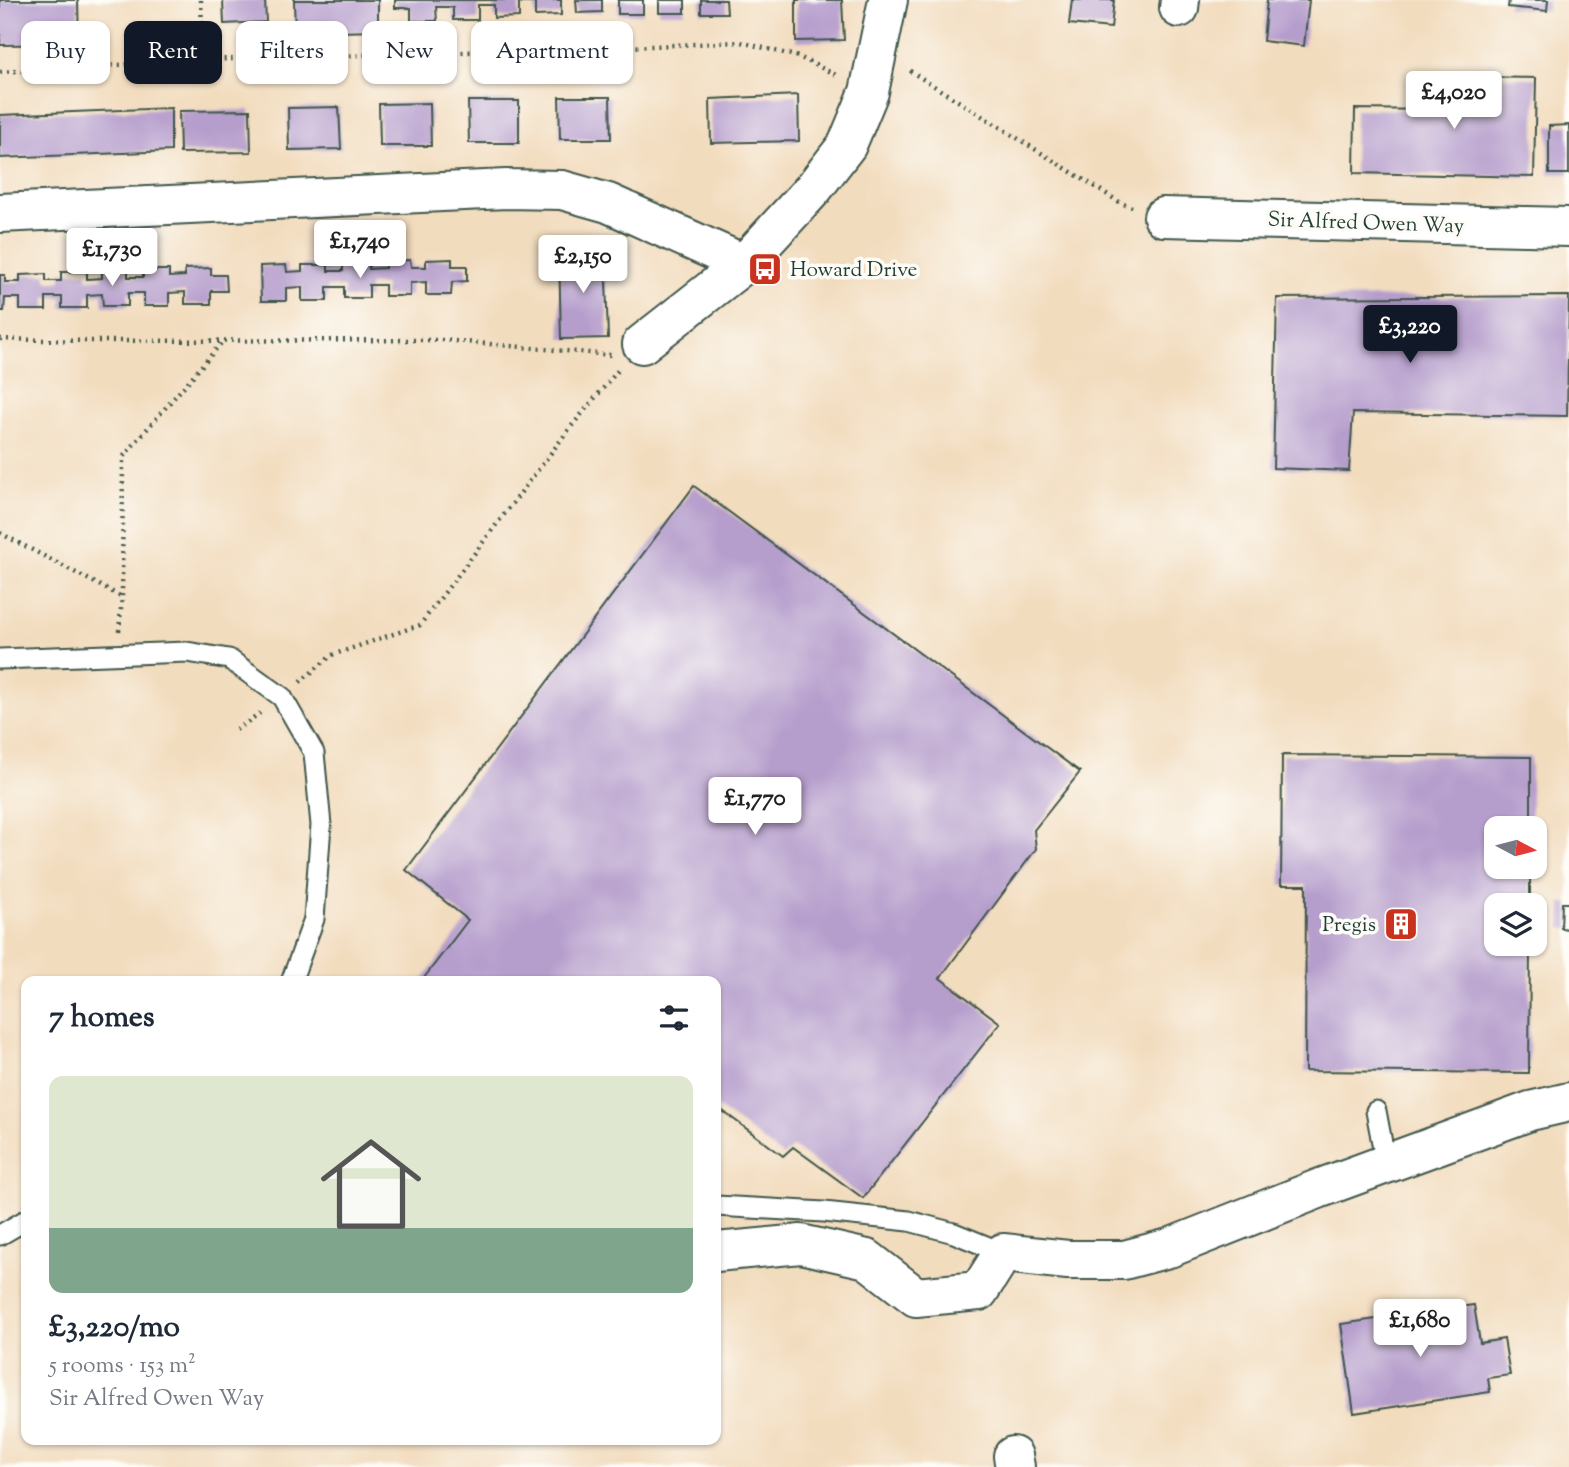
<!DOCTYPE html>
<html lang="en">
<head>
<meta charset="utf-8">
<style>
  body { margin:0; font-family:"Sorts Mill Goudy",serif; background:#f6f6f7; color:#1f2937; height:100vh; display:flex; flex-direction:column; font-size:26px; white-space:nowrap }
  * { box-sizing:border-box; margin:0 }
  p { font-size:23px; color:#747a83 }
  .icon { flex:none; width:38px; height:38px; fill:none; stroke:currentColor; stroke-width:2; stroke-linecap:round; stroke-linejoin:round }
  .map { position:relative; flex:1; overflow:hidden }
  .sheet { position:absolute; left:21px; top:976px; width:700px; height:469px; display:flex; flex-direction:column; background:#fff; border-radius:14px; box-shadow:0 2px 5px #0004 }
  .sheet>* { flex:none }
  .hud { position:absolute; left:21px; top:21px; width:700px; height:63px; display:flex; gap:14px }
  .needle { width:46px; rotate:97deg }
  .controls { position:absolute; left:1484px; top:816px; display:grid; gap:14px }
  .controls a { display:grid; place-items:center; width:63px; height:63px; border-radius:14px; background:#fff; box-shadow:0 2px 5px #0004; font-size:35px }
  .price { position:absolute; translate:-50% -60px; padding:0 16px; border-radius:7px; background:#fff; color:#222; font-size:23px; line-height:46px; filter:drop-shadow(0 2px 4px #0008) }
  .price::after { content:''; position:absolute; left:50%; top:42px; width:21px; height:16px; margin-left:-10px; background:inherit; clip-path:polygon(0 0,100% 0,50% 100%) }
  .price.active { background:#111827; color:#fff }
  ul { padding:0; list-style:none }
  li { display:grid; align-content:center; gap:14px; height:371px; padding:0 28px }
  li span { display:grid; place-items:center; height:217px; border-radius:14px; color:#555 }
  li>.icon { margin-inline-start:auto }
  span .icon { width:126px; height:126px; fill:#fffc; stroke-width:1 }
  li b { font-size:30px }
  h2 { display:flex; justify-content:space-between; align-items:center; height:84px; padding:0 28px; font-size:30px }
  .tag { padding:0 24px; border-radius:14px; background:#fff; box-shadow:0 2px 5px #0004; font-size:24px; line-height:63px }
  .tag.active { background:#111827; color:#fff }
  .map>svg:first-child { display:block }
</style>
</head>
<body>
<div class="map">
<svg width="1569" height="1467" viewBox="0 0 1569 1467">
  <rect width="100%" height="100%" fill="#fdfcf7"/>
  <filter id="ink" filterUnits="userSpaceOnUse"><feTurbulence type="fractalNoise" baseFrequency=".0143" numOctaves="2"/><feDisplacementMap in="SourceGraphic" scale="14" xChannelSelector="R" yChannelSelector="G"/><feConvolveMatrix kernelMatrix="1 2 1 2 8 2 1 2 1" color-interpolation-filters="sRGB"/></filter>
  <filter id="wash" filterUnits="userSpaceOnUse"><feTurbulence type="fractalNoise" baseFrequency=".00686" numOctaves="4" result="noise"/><feDisplacementMap in="SourceGraphic" scale="28" xChannelSelector="R" yChannelSelector="G"/><feGaussianBlur stdDeviation="1.57" result="paint"/><feColorMatrix in="noise" values="0 0 0 0 0 0 0 0 0 0 0 0 0 0 0 0 0 1.4 0 .05"/><feComposite in="paint" operator="in"/></filter>
  <g filter="url(#wash)">
    <rect width="100%" height="100%" fill="#f2dcbe"/>
    <g id="blocks">
      <g fill="#b59dcc">
        <path d="M0,0H78L79,44L0,45Z"/>
        <path d="M223,0H265L266,22L224,24Z"/>
        <path d="M294,0H378V31L295,33Z"/>
        <path d="M395,0H561V15L535,16V3H519V17L494,18V5H478V20H453V7H436L437,21H411V8H395Z"/>
        <path d="M576,0H602V12L577,13Z"/>
        <rect x="618" y="0" width="25" height="14"/>
        <rect x="659" y="0" width="26" height="13"/>
        <path d="M701,0H726L727,13H701Z"/>
        <path d="M796,0H842L844,40L796,41Z"/>
        <path d="M1072,0H1114L1111,28L1069,24Z"/>
        <path d="M1267,0H1309L1304,46L1263,41Z"/>
        <path d="M1509,0H1548L1547,11L1508,7Z"/>
        <path d="M1434,76L1536,78L1534,177L1354,173L1355,109L1433,110Z"/>
        <path d="M798,95L799,141L711,143L710,99Z"/>
        <path d="M559,97H610L611,139H560Z"/>
        <path d="M468,101H519V143H469Z"/>
        <path d="M430,103L431,146H380L379,104Z"/>
        <path d="M339,107L341,149L289,150L288,108Z"/>
        <path d="M171,108V151L0,158V115Z"/>
        <path d="M250,110L251,152L180,153L179,111Z"/>
        <path d="M1569,125V174H1549V126Z"/>
        <path d="M605,250L608,338L561,339L559,252Z"/>
        <path d="M452,259V266H467V281L452,282L451,295H426V282L410,283V296H385V285H369V298H344V287H327V301H302V287L286,288V301H261L260,266L286,265L287,272L302,271V265H328V271H343V263L369,262V269L385,268V261L410,260L411,267H426V260Z"/>
        <path d="M211,268V275H226L227,291H211V304H185V292L169,293V306H144V293H128V306H103L102,294L87,295V308H62V297H46V310H20V298H5L4,311H0V275H5V282H20V275L46,274V281H61V272H87V279L102,278V271L128,270V277H143V270H169V277L185,276V269Z"/>
        <path d="M1569,296L1567,416L1353,413L1349,471L1273,468L1277,298Z"/>
        <path d="M694,486L1080,772L1034,830L1036,849L940,978L1000,1023L863,1198L793,1147L783,1156L716,1106V982H421L468,920L406,870Z"/>
        <path d="M1282,755L1531,757V828H1496V866H1530V905H1496V943H1530L1529,1073L1305,1071L1306,885H1281Z"/>
        <path d="M1562,903H1569V929L1561,928Z"/>
        <path d="M1474,1305L1480,1343L1504,1339L1510,1375L1488,1378L1490,1392L1354,1413L1341,1324Z"/>
      </g>
    </g>
  </g>
  <g filter="url(#ink)">
    <use href="#blocks" fill-opacity="0" stroke="#3f5549" stroke-width="2"/>
    <g fill="none" stroke-linecap="round" stroke-linejoin="round">
      <g stroke="#3f5549" stroke-width="23">
        <g id="lane">
          <path d="M0,659L187,652L229,659L282,697L314,753L321,825L314,919L291,982"/>
          <path d="M1376,1111L1386,1164"/>
          <path d="M716,1206L824,1212L909,1221L954,1233L1003,1253"/>
          <path d="M0,1235L26,1220"/>
        </g>
      </g>
      <g stroke="#3f5549" stroke-width="42">
        <g id="street">
          <path d="M1179,8L1180,0"/>
          <path d="M0,213L506,189L562,190L608,203L744,264"/>
          <path d="M1163,217L1569,227"/>
          <path d="M642,344L744,264L813,189L847,145L869,92L888,0"/>
          <path d="M716,1252L801,1244L867,1259L916,1297L979,1291L1003,1253L1068,1260H1124L1169,1248L1318,1189L1530,1111L1569,1102"/>
          <path d="M1013,1456L1015,1467"/>
        </g>
      </g>
      <g stroke="#3f5549" stroke-width="4.5" stroke-dasharray="2 5" stroke-linecap="butt">
        <path d="M201,0L203,60"/>
        <path d="M910,71L1121,203L1132,207"/>
        <path d="M0,72L203,60L630,47L741,42L799,57L836,75"/>
        <path d="M0,339L85,341L444,340L611,355"/>
        <path d="M0,533L122,597"/>
        <path d="M119,631L122,597L123,457L223,341"/>
        <path d="M300,682L332,655L420,625L570,428L620,368"/>
        <path d="M236,730L260,713"/>
      </g>
      <use href="#lane" stroke="#fff" stroke-width="19"/>
      <use href="#street" stroke="#fff" stroke-width="38"/>
    </g>
  </g>
  <defs>
    <g id="bus-square" transform="scale(1.75)"><rect x="-9" y="-9" width="18" height="18" rx="4" fill="#c8321e" stroke="#fdfcf7"/><path d="M-5-6H5V4H4V6H2V4H-2V6H-4V4H-5ZM-3.5-4V0h7V-4ZM-3.5 1.2v1.5H-2V1.2ZM2 1.2v1.5H3.5V1.2Z" fill="#fff"/></g>
    <g id="building-square" transform="scale(1.75)"><rect x="-9" y="-9" width="18" height="18" rx="4" fill="#c8321e" stroke="#fdfcf7"/><path d="M-4-6H4V6H1V3H-1V6H-4ZM-2.5-4.3h1.7v1.8h-1.7ZM.8-4.3h1.7v1.8H.8ZM-2.5-1h1.7V.8h-1.7ZM.8-1h1.7V.8H.8Z" fill="#fff"/></g>
  </defs>
  <g fill-rule="evenodd">
    <use href="#bus-square" x="765" y="269"/>
    <use href="#building-square" x="1401" y="924"/>
  </g>
  <g text-anchor="middle" stroke-width="7" stroke-linejoin="round" paint-order="stroke">
    <g font-size="21" fill="#1f3d34" stroke="#fdfcf7">
      <text transform="translate(1366 222) rotate(2)" y="7">Sir Alfred Owen Way</text>
    </g>
    <g font-size="21" fill="#1f3d34" stroke="#fdfcf7" text-anchor="start">
      <text x="790" y="276">Howard Drive</text>
      <text x="1376" y="931" text-anchor="end">Pregis</text>
    </g>
  </g>
</svg>
<div class="controls">
<a><svg class="needle" viewBox="-14 -14 28 28"><path d="M0-13l5 13h-10z" fill="#e53935"/><path d="M0 13l5-13h-10z" fill="#747a83"/></svg></a>
<a><svg class="icon" aria-label="layers" viewBox="0 0 24 24"><path d="M12 4l9 5-9 5-9-5zM3 14l9 5 9-5"/></svg></a>
</div>
<b class="price" style="left:1454px;top:131px">£4,020</b>
<b class="price" style="left:360px;top:280px">£1,740</b>
<b class="price" style="left:112px;top:288px">£1,730</b>
<b class="price" style="left:583px;top:295px">£2,150</b>
<b class="price active" style="left:1410px;top:365px">£3,220</b>
<b class="price" style="left:755px;top:837px">£1,770</b>
<b class="price" style="left:1420px;top:1359px">£1,680</b>
<div class="hud">
<a class="tag">Buy</a>
<a class="tag active">Rent</a>
<a class="tag">Filters</a>
<a class="tag">New</a>
<a class="tag">Apartment</a>
</div>
<section class="sheet">
<h2>7 homes<svg class="icon" aria-label="filters" viewBox="0 0 24 24"><path d="M4 7h16M4 17h16"/><circle cx="9" cy="7" r="2"/><circle cx="15" cy="17" r="2"/></svg></h2>
<ul>
<li><span style="background:linear-gradient(#dfe7d0 70%,#7fa58c 0)"><svg class="icon" aria-label="home" viewBox="0 0 24 24"><path d="M3 11l9-7 9 7M6 9v11h12V9"/></svg></span><div><b>£3,220/mo</b><p>5 rooms · 153 m²</p><p>Sir Alfred Owen Way</p></div></li>
</ul>
</section>
</div>
</body>
</html>
